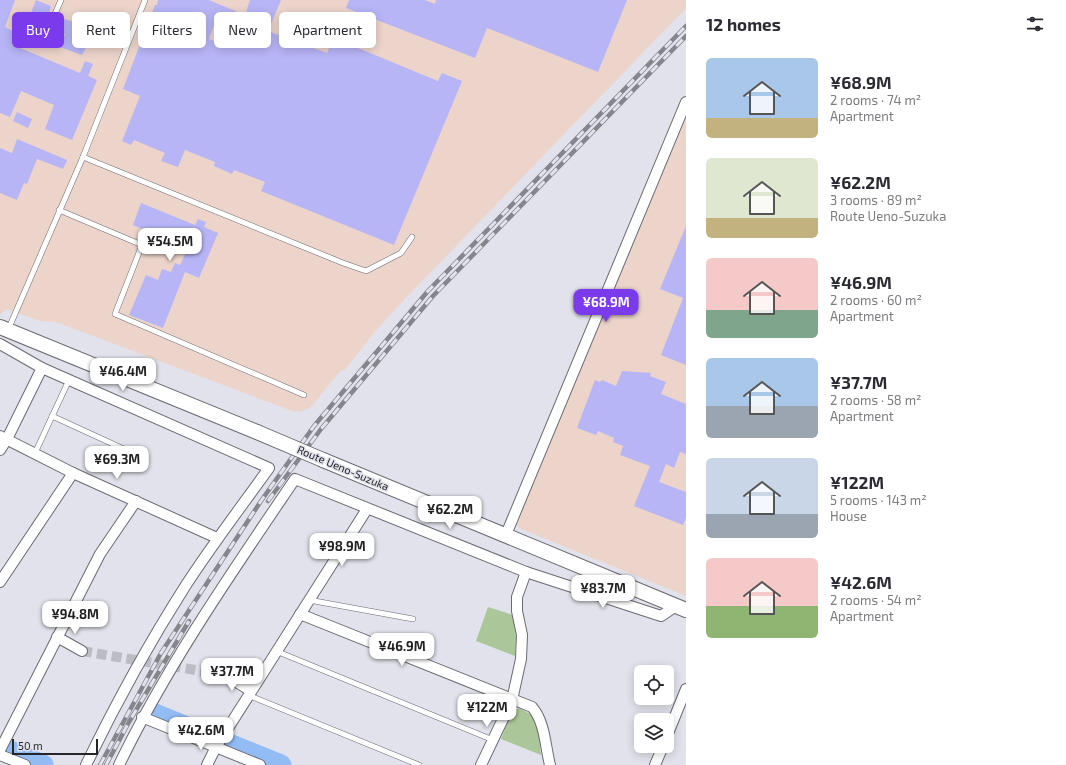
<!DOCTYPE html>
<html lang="en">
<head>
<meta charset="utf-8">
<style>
  body { margin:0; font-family:"Exo 2",sans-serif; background:#f7f7f7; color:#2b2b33; height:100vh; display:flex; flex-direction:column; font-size:15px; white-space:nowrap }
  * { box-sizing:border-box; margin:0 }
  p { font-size:13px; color:#7c7c81 }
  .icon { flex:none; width:22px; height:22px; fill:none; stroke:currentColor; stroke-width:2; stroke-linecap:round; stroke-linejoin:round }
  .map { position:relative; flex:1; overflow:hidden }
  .details { display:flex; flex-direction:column; background:#fff; width:380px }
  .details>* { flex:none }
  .guide { position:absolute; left:12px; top:12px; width:380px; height:36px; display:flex; gap:8px }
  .controls { position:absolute; left:634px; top:665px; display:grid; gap:8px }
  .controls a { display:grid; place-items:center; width:40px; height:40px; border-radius:6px; background:#fff; box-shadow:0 2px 10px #0003; font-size:20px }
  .scale { position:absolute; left:12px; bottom:10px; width:86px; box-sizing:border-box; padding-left:4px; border:2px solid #262629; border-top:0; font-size:11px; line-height:14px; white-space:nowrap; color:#262629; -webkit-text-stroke:3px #e2e2ec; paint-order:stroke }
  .price { position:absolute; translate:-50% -34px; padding:0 9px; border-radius:8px; background:#fff; color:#222; font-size:13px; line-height:26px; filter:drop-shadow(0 1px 2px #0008) }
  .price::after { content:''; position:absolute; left:50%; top:24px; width:12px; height:9px; margin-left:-6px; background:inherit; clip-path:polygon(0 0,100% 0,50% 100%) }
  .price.selected { background:#7c3aed; color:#fff }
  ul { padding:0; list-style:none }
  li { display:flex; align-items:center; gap:12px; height:100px; padding:0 20px }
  li span { display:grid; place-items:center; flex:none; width:112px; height:80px; border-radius:6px; color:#555 }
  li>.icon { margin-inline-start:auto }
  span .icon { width:48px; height:48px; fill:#fffc; stroke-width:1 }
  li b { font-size:17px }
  h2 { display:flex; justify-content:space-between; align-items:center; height:48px; padding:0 20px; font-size:17px }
  .pill { padding:0 14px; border-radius:6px; background:#fff; box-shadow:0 2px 10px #0003; font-size:14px; line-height:36px }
  .pill.selected { background:#7c3aed; color:#fff }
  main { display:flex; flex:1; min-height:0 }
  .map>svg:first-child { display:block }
</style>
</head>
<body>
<main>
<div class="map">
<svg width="686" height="765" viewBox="0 0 686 765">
  <rect width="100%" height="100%" fill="#e2e2ec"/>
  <g fill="#ecd4ca">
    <path d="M0,0H686V8L401,303L373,334L344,371L341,370L311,407L301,412L296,410L295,412L56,322L40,321L6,309L0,315Z"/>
    <path d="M686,115V596L519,528L517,525L519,515Z"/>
  </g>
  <g fill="#abc698">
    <path d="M488,607L513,615L516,638L515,656L476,641Z"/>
    <path d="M519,708C542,718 538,732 541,755L501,739L512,712Z"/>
  </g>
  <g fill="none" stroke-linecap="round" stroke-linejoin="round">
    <g stroke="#93bcf5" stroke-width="21">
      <path d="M155,714L211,737"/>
      <path d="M229,744L281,765"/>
      <path d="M10,751L43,765"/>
    </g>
  </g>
  <g fill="#b8b5f7" fill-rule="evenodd">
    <path d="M0,0H15L5,27L17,33L13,45L80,73L85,61L93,64L88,76L97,80L72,140L45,129L54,105L21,91L10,117L0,113Z"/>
    <path d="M36,0L51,6L49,13L51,14L38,38L24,32Z"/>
    <path d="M158,0H209L245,15L250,0H281L268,31L327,53L336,32L356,39L353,46L438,81L442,73L462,81L394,245L261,191L265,182L234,170L232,174L214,166L215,162L185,150L178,167L161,161L165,153L134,140L131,145L122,141L140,96L123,89L155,5H157ZM215,22L239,30L232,48L209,39Z"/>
    <path d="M349,0H425L435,4L436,0H627L598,72L487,28L475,58L346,8Z"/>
    <path d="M58,17L93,28L89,42L82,55L60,47L65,34L53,29Z"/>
    <path d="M17,112L32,119L28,128L13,121Z"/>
    <path d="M17,139L67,160L63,169L37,159L27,184L24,183L17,200L0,193V148L12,153Z"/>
    <path d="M141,203L195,225L198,219L206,222L204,227L218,233L199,278L185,272L163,328L129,315L146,275L158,280L162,269L171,272L175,263L180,265L188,248L133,225Z"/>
    <path d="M686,226V365L661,355L683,298L660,289Z"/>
    <path d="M622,371L651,373L650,376L666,382L661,394L686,404V454L680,452L674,468L666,464L659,482L686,492V518L683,525L634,506L650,466L620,455L623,446L613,442L614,438L598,431L596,435L577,428L595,380L600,382L602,380L616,386Z"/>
  </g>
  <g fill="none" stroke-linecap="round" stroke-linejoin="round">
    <path stroke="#bcbcc5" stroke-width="10" stroke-dasharray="10 5" stroke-linecap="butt" d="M82,651L225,675"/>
    <g stroke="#6a6a73" stroke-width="6">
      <g id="service">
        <path d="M43,41L61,0"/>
        <path d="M83,157L343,263L366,271L401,253L412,237"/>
        <path d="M59,210L142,245L115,314L304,395"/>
        <path d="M8,330L83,157L145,0"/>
        <path d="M52,416L139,456"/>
        <path d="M35,453L69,380"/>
        <path d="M309,600L413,619"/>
        <path d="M276,651L493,740"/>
        <path d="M248,695L419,765"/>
      </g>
    </g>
    <g stroke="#6a6a73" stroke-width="12">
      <g id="minor">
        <path d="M0,344L42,368L269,468C241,507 212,545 186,585C149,643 116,703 86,765"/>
        <path d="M0,436L73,473L217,538"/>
        <path d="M0,450L7,439L42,368"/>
        <path d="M505,537L686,102"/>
        <path d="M0,582L73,473"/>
        <path d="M300,614L532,707C545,722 545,745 550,765"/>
        <path d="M57,637L82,651"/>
        <path d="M225,675L251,691"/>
        <path d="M142,717L260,765"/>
        <path d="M667,736L686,689"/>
        <path d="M0,750L100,554L136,501"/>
        <path d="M0,755L25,765"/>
        <path d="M119,765C168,664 232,572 295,479L526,572L661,616L676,606"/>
        <path d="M207,765L216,747L367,509"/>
        <path d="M481,765L512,700L521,659L522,635L517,611V597L526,572"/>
        <path d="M655,765L663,746"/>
      </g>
    </g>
    <g stroke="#6a6a73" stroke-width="16">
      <g id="secondary">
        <path d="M0,327L257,432"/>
        <path d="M323,460L686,610"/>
      </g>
    </g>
    <use href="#service" stroke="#fff" stroke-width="5"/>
    <use href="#minor" stroke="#fff" stroke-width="10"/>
    <use href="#secondary" stroke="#fff" stroke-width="14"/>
    <g stroke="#85858c" stroke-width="4.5">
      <g id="rail">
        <path d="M268,501L321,429L433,296L686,36"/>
        <path d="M100,765L161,653L261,501L314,426L428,291L686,26"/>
        <path d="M106,765L129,722L189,621"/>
      </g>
    </g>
    <use href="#rail" stroke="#e2e2ec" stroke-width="3" stroke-dasharray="9" stroke-linecap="butt"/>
    <g stroke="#6a6a73" stroke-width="16" stroke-linecap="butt">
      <path id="secondary-bridge" d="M257,432L323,460"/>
    </g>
    <use href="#secondary-bridge" stroke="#fff" stroke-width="14"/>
  </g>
  <g text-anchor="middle" stroke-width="3" stroke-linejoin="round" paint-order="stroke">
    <g font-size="11" fill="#262629" stroke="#e2e2ec">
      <text transform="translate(343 468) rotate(23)" y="4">Route Ueno-Suzuka</text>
    </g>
  </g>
</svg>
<div class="controls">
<a><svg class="icon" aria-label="locate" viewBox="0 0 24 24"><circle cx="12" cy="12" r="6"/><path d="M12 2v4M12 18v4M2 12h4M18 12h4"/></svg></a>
<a><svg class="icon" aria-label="layers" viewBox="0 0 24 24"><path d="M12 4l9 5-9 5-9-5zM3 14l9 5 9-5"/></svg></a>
</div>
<div class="scale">50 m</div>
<b class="price" style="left:170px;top:262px">¥54.5M</b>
<b class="price selected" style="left:606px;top:323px">¥68.9M</b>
<b class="price" style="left:123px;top:392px">¥46.4M</b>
<b class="price" style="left:117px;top:480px">¥69.3M</b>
<b class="price" style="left:450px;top:530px">¥62.2M</b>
<b class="price" style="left:342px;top:567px">¥98.9M</b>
<b class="price" style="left:603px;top:609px">¥83.7M</b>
<b class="price" style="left:75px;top:635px">¥94.8M</b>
<b class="price" style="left:402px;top:667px">¥46.9M</b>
<b class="price" style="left:232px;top:692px">¥37.7M</b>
<b class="price" style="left:487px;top:728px">¥122M</b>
<b class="price" style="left:201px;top:751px">¥42.6M</b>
<div class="guide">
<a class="pill selected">Buy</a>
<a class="pill">Rent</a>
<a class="pill">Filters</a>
<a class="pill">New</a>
<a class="pill">Apartment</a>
</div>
</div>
<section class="details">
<h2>12 homes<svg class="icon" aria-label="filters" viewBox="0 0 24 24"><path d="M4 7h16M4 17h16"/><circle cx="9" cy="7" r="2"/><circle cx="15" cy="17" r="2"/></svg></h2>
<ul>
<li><span style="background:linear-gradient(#a9c7e8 75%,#c2b280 0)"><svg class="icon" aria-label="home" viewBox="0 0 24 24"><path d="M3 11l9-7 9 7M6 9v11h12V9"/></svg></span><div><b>¥68.9M</b><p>2 rooms · 74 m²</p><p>Apartment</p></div></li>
<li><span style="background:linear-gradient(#dfe7d0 75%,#c2b280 0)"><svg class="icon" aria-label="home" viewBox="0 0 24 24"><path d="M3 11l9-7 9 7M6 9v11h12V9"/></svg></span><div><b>¥62.2M</b><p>3 rooms · 89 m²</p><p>Route Ueno-Suzuka</p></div></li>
<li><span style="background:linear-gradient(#f6c9c9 65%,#7fa58c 0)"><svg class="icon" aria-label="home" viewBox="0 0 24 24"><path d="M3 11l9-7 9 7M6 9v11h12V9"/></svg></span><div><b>¥46.9M</b><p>2 rooms · 60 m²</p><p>Apartment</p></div></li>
<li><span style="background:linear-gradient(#a9c7e8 60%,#9aa5b1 0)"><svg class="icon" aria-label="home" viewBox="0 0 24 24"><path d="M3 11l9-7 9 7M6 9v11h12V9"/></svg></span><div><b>¥37.7M</b><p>2 rooms · 58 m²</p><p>Apartment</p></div></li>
<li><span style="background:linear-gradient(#c9d6e8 70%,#9aa5b1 0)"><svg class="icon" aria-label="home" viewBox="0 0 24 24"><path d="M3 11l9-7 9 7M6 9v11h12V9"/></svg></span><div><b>¥122M</b><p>5 rooms · 143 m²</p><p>House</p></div></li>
<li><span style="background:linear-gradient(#f6c9c9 60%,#8fb573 0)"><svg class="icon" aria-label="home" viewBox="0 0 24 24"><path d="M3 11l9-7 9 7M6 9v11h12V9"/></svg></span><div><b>¥42.6M</b><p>2 rooms · 54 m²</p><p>Apartment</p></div></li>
</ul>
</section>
</main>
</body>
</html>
